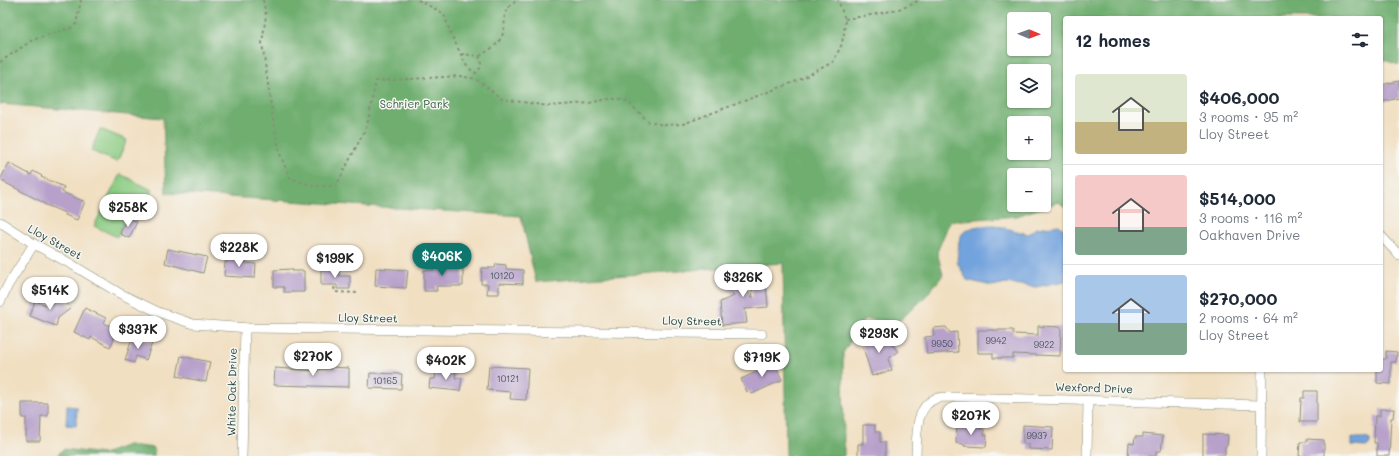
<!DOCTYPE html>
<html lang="en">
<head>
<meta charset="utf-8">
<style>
  body { margin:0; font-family:Mali,sans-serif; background:#f6f6f7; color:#1f2937; height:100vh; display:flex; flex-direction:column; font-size:15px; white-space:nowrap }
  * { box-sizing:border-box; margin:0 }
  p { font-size:13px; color:#747a83 }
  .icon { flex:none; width:22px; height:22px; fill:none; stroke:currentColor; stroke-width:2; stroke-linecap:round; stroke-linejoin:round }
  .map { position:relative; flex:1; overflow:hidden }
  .details { position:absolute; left:1063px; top:16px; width:320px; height:356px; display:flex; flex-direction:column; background:#fff; border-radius:4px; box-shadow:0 1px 3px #0004 }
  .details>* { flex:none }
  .needle { width:26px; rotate:91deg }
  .controls { position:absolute; left:1007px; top:12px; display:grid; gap:8px }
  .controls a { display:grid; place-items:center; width:44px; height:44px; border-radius:4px; background:#fff; box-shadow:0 1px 3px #0004; font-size:20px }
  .price { position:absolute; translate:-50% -34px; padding:0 9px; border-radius:14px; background:#fff; color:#222; font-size:13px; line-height:26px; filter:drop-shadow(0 1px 2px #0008) }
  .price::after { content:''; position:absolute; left:50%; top:24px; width:12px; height:9px; margin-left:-6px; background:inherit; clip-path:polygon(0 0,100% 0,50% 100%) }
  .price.on { background:#0f766e; color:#fff }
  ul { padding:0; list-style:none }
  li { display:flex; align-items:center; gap:12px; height:100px; padding:0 12px }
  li+li { border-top:1px solid #e0e1e3 }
  li span { display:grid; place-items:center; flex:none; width:112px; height:80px; border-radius:4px; color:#555 }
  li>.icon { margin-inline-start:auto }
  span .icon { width:48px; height:48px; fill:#fffc; stroke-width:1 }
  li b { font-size:17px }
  h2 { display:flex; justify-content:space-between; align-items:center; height:48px; padding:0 12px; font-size:17px }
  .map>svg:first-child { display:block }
</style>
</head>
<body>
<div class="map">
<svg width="1399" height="456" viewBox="0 0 1399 456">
  <rect width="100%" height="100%" fill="#f6f6f2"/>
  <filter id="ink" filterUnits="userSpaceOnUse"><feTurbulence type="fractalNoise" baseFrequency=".025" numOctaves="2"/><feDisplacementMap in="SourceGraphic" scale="8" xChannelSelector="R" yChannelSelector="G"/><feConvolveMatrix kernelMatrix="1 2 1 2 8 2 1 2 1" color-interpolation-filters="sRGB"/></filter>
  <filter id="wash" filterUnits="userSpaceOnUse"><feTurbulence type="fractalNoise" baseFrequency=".012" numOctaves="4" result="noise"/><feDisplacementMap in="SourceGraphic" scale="16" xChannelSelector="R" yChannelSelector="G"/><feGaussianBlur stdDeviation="0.9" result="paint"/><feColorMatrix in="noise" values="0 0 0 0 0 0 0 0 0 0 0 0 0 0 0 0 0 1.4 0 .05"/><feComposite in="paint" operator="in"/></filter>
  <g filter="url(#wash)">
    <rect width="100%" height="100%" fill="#f1dfc1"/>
    <g fill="#8aca81" stroke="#54845a">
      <path d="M100,129L127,140L117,162L91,151Z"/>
      <path d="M120,174L152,190L137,221L127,216L117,237L94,226Z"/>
    </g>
    <g fill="#6fae6f" stroke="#477652" fill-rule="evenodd">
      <path d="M0,0H1399V65L1384,60H1381V18H1065V207L1059,202L1017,216L950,221L937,252L943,275L924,298L899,321L864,319L843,353L844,456H786L783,263L536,282L521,216L166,193L163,118L0,104ZM1014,19H1044V49H1014ZM1014,71H1044V101H1014ZM1014,123H1044V153H1014ZM1014,175H1044V205H1014Z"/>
      <path d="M128,445L154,448V456H57L63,449L103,454Z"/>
    </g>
    <g fill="#73a3dd" stroke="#497088">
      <path d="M994,225L1028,234L1036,228L1059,225L1065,230V281L1036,287L1006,283L992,286L967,280L957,262L959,241L963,232L974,227Z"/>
      <path d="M67,406L77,407L76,426L66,425Z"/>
      <path d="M1352,438H1365L1370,440V444L1366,447L1352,446Z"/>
    </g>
    <g id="blocks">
      <g fill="#b7a0ca">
        <path d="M1399,81V98L1381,102V85Z"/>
        <path d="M9,163L31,175L33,171L42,176L41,177L64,187L62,192L85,202L77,220L65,215V213L44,204V203L0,180Z"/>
        <path d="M127,217L137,222L129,238L120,234Z"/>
        <path d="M168,249L207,257L203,273L165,263Z"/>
        <path d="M228,257L246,258L245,263L256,264L255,278L224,276L225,262H227Z"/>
        <path d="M434,261H445V269H463V286H436L437,291H424V270H434Z"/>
        <path d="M496,264L506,265V269L523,270V284L499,283V294H487L488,284H481L482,268H495Z"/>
        <path d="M376,268L408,270L406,288L375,286Z"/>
        <path d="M292,269V271H304V292H284V287H274V270Z"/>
        <path d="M321,269L339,270V276H350V289H337V285H321Z"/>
        <path d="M729,271L753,298L750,273L765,272L768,307L745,309L747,323L722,325L720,302L734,296L719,280Z"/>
        <path d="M61,297L71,308L58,318L56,326L30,316L35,301L46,305L47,303L52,304Z"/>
        <path d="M85,308L106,318L104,323L118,330L110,347L91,337L90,340L74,332Z"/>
        <path d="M1038,326L1061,327L1060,356L1013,354V358H993V353H978V330H1013V334L1038,335Z"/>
        <path d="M946,327L950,333L957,332L958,352L927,354L925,337L934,336L933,328Z"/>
        <path d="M884,334L898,352L888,359L892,370L872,376L861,341Z"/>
        <path d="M133,336L152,343L146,360L136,356L134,363L125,360Z"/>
        <path d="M1386,351L1397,352L1396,362H1391V384L1377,383V370H1381V359H1386Z"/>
        <path d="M181,356L210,362L206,382L177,376Z"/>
        <path d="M773,359L782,380L752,394L750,390L747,392L741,379L761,370L759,366Z"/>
        <path d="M489,366L528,368L526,400L510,399L511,392L487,390Z"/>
        <path d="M331,367L349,368V387L274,385L275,368L318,371V369H331Z"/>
        <path d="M442,368L456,370L455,378H462L460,391L429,388L430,379H435L436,372L442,373Z"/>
        <path d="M370,373L402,374L401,389L369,388Z"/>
        <path d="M1304,391H1317V422H1300L1301,398H1304Z"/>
        <path d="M22,403H48V416H41L40,441H26V418H22Z"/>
        <path d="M1380,409H1394L1393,418H1391L1389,456H1377V443H1374L1375,416H1380Z"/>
        <path d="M957,424L980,425V429H984V435H987L986,447L964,446V444L956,443Z"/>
        <path d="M863,425H875V432H880V442H885V456H858V444H863Z"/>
        <path d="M1023,425L1053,427L1052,450L1028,449V444H1023Z"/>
        <path d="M1143,434L1163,436L1161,451H1156V456H1128L1129,443L1134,444L1135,437H1143Z"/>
        <path d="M1203,434L1228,435L1227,446H1225V455L1203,456Z"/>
        <path d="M1307,439L1324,440V456H1299L1300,442H1307Z"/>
      </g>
    </g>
  </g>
  <g filter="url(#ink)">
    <use href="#blocks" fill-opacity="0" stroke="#888e7a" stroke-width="1"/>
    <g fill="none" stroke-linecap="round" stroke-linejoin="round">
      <g stroke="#888e7a" stroke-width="10">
        <g id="street">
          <path d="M0,222L34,244L71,264L119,293L158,312L193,324L249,328L762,334"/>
          <path d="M1381,236L1399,255"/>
          <path d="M0,302L8,285L34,244"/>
          <path d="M242,456L245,328"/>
          <path d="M916,456C917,437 914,406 937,398C941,397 946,397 950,397L1262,405"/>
          <path d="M1087,456L1088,400"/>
          <path d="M1261,456L1262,370"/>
        </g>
      </g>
      <g stroke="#888e7a" stroke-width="2" stroke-dasharray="3 3" stroke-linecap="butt">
        <path d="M263,0L266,15L262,43L273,119L280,154L290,178L313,186H336L367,126L376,81L460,76L476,79L502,99L548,106L589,103L608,99H619L628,102L649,122L664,125L683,124L797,81L833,62L841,46L844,34L845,19L838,0"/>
        <path d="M418,0L441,12L445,17L450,32L466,65L473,72L476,73C482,68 482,63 479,56L462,54"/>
        <path d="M845,19C858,17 911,10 918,0"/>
        <path d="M480,56C487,51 497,46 501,38C510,22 496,13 518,0"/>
        <path d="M0,62L31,41L46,35L71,28L76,24L81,0"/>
        <path d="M334,287L335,292L357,293"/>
      </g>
      <use href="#street" stroke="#fff" stroke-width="9"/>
    </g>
  </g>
  <g text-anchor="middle" stroke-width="3" stroke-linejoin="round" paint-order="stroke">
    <g font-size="9" fill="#45565a">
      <text x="502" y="279">10120</text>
      <text x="996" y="344">9942</text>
      <text x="942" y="347">9950</text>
      <text x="1044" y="348">9922</text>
      <text x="508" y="382">10121</text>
      <text x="385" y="384">10165</text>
      <text x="1037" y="439">9937</text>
    </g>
    <g font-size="11" fill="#3a6047" stroke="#f6f6f2">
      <text x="414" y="108">Schrier Park</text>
    </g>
    <g font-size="11" fill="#1f3d34" stroke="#f6f6f2">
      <text transform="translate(55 242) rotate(29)" y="4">Lloy Street</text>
      <text transform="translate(368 318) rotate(1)" y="4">Lloy Street</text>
      <text transform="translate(692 321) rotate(1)" y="4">Lloy Street</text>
      <text transform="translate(1094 388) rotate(2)" y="4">Wexford Drive</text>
      <text transform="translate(232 392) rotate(-89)" y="4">White Oak Drive</text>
    </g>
  </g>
</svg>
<div class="controls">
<a><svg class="needle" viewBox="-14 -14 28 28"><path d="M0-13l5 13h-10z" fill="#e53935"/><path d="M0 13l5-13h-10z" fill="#747a83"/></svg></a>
<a><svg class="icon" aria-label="layers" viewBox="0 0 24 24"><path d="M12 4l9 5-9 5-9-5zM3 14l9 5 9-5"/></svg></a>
<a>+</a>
<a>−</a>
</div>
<b class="price" style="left:128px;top:228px">$258K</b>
<b class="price" style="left:239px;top:268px">$228K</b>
<b class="price on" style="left:442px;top:277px">$406K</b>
<b class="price" style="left:335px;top:279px">$199K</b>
<b class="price" style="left:743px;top:298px">$326K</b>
<b class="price" style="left:50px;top:311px">$514K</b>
<b class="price" style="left:138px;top:350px">$337K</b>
<b class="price" style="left:879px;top:354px">$293K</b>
<b class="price" style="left:313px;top:377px">$270K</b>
<b class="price" style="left:762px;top:378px">$719K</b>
<b class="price" style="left:446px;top:381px">$402K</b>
<b class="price" style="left:971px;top:436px">$207K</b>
<section class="details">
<h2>12 homes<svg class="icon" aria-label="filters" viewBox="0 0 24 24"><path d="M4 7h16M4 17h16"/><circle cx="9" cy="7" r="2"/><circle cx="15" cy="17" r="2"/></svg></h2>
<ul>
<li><span style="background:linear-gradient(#dfe7d0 60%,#c2b280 0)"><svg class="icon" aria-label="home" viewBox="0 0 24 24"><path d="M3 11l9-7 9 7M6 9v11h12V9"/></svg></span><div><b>$406,000</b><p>3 rooms · 95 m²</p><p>Lloy Street</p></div></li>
<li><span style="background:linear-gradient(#f6c9c9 65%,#7fa58c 0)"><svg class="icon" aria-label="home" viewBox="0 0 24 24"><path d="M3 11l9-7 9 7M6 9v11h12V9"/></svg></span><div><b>$514,000</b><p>3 rooms · 116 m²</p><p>Oakhaven Drive</p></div></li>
<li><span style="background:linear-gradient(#a9c7e8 60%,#7fa58c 0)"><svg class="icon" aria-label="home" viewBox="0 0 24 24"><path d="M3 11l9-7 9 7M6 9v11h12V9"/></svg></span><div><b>$270,000</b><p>2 rooms · 64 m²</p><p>Lloy Street</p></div></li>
</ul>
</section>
</div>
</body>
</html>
